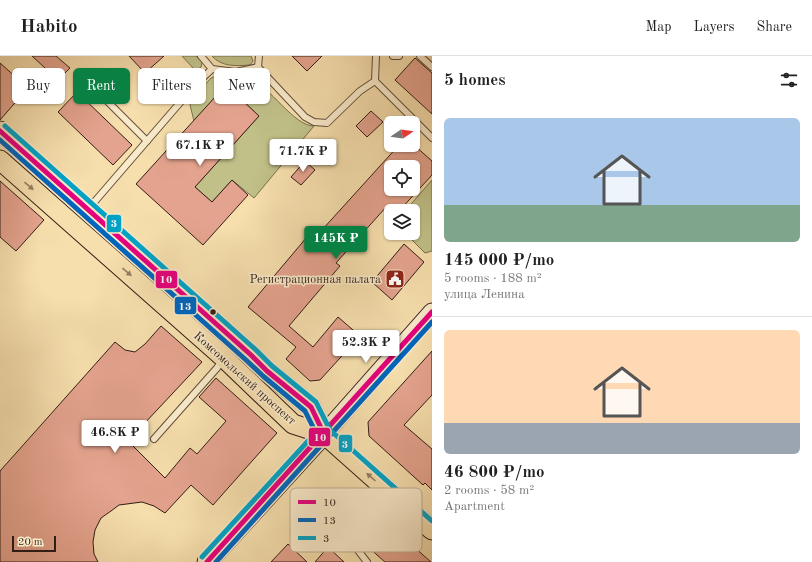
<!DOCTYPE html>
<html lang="en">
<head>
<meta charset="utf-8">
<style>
  body { margin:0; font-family:"Old Standard TT",serif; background:#f2f2f2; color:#222; height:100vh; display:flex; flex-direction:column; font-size:15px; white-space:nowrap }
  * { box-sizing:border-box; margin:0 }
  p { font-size:13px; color:#767676 }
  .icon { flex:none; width:22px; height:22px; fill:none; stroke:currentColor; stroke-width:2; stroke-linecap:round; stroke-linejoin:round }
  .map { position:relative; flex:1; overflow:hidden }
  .drawer { display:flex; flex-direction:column; background:#fff; width:380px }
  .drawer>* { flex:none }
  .top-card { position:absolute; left:12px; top:12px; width:360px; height:36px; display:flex; gap:8px }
  .needle { width:26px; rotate:77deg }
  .buttons { position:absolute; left:384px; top:60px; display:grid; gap:8px }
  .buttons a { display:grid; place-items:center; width:36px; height:36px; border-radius:6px; background:#fff; box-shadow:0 1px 3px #0004; font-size:20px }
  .scale { position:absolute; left:12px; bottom:10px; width:44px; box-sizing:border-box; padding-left:4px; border:2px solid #321e15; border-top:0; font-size:11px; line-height:14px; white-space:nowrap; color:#321e15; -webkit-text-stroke:3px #f9eaca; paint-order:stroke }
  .price { position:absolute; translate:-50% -34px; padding:0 9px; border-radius:4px; background:#fff; color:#222; font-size:13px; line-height:26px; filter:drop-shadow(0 1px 2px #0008) }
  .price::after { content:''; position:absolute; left:50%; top:24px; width:12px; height:9px; margin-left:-6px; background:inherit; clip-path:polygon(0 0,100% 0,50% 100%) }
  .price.selected { background:#0b8043; color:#fff }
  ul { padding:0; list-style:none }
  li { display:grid; align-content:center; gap:8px; height:212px; padding:0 12px }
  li+li { border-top:1px solid #e0e0e0 }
  li span { display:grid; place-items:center; height:124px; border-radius:6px; color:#555 }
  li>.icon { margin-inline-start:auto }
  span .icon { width:72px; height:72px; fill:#fffc; stroke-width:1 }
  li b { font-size:17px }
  h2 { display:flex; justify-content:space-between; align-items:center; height:48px; padding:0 12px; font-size:17px }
  .chip { padding:0 14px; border-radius:6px; background:#fff; box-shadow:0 1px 3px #0004; font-size:14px; line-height:36px }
  .chip.selected { background:#0b8043; color:#fff }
  header { display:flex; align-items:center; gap:24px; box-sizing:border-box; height:56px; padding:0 20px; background:#fff; border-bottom:1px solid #e0e0e0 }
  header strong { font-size:19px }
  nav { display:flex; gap:22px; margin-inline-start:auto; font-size:14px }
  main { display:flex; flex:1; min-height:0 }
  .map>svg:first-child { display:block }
</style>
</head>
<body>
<header>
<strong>Habito</strong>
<nav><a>Map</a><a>Layers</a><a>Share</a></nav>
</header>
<main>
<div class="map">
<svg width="432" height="506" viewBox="0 0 432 506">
  <rect width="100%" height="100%" fill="#f6dead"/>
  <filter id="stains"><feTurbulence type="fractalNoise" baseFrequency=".005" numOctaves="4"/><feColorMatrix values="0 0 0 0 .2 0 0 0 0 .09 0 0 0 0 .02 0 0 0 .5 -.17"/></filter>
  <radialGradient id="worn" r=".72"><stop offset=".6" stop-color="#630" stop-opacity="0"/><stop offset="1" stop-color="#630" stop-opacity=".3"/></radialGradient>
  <g fill="#c0c088" stroke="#796f4e">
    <path d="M182,0H196L202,6L201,11L197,14L194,13Z"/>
    <path d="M212,0H251L253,5L250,9C235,10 222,11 212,0Z"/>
    <path d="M231,18C236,18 244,18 249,21C270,31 294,70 314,70L254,142L232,124L212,146L195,131L259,60L226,29L194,65L190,49L193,42L211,22L219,19Z"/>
    <path d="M432,124V195L425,197L405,177H413V155H405Z"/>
  </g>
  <g fill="#e4a38e" stroke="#321e15" fill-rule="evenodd">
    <path d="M32,0H56L70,12L58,24Z"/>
    <path d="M129,0H164L145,17Z"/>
    <path d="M292,0H322L307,15Z"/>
    <path d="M415,2L432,17V58L395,24Z"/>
    <path d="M0,7L28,32L0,64Z"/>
    <path d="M226,29L259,60L195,131L212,146L232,124L248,139L203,189L136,128Z"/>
    <path d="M77,36L132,89L113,109L58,56Z"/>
    <path d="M371,55L383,66L367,81L356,70Z"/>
    <path d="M399,89H414L432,105V119L399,155H393L387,150L336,207L340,210L289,270L313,291L338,261L360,280L320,324L310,325L286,303L296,291L248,251L307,181L312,185ZM391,111H413V133H391Z"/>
    <path d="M305,105L315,114L301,129L291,121Z"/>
    <path d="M0,125L44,164L16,195L0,181Z"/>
    <path d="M404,188L424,206L392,244L372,226Z"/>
    <path d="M161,270L202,306L128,385L165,422L190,392L197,398L226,365L199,341L216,322L277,377L213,449L191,429L165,457L154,450L142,446L119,449L111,455L101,462L95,474L93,486L94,498L98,506H0V415L115,286L125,294L135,296L145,288Z"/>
    <path d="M432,295V339L404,369L432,393V434L425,427L423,429L369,380L368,366Z"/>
    <path d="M387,467L431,506H385L367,490Z"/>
    <path d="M288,488L307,506H271Z"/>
    <path d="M328,491L344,506H315Z"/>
  </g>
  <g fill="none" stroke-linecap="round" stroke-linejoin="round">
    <g stroke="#634e3b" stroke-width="8">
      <g id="service">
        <path d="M201,0L212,13"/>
        <path d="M376,0L375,25L432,82"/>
        <path d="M393,0H399"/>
        <path d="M420,0L432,11"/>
        <path d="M258,11L259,0"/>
        <path d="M87,25L147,85"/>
        <path d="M90,151L197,27L212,13L236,16L258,11L305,61L314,66L327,67L360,35L375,25"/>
        <path d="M154,383L217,312L223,303"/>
        <path d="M367,506L347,480L385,435"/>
      </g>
    </g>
    <g stroke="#321e15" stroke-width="19">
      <path id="secondary" d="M324,378L432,256"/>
    </g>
    <g stroke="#321e15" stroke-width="21">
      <g id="primary">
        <path d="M0,75L251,299L267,315L311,351L324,378L432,474"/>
        <path d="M0,104L224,302L293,368L324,378"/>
        <path d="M207,506L324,378"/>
      </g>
    </g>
    <use href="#service" stroke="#f9eaca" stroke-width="6"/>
    <use href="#secondary" stroke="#f9eaca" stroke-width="17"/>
    <use href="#primary" stroke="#f6dead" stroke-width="19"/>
    <g stroke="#f9eaca" stroke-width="8">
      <g id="bus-1">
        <path d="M0,75L251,299L267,315L311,351L324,378"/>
        <path d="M207,506L432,256"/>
      </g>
    </g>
    <g stroke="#f9eaca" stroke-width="8">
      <g id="bus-2">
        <path d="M0,84L246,304L263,320L305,355L318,381"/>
        <path d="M216,506L432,266"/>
      </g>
    </g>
    <g stroke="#f9eaca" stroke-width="8">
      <g id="bus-3">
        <path d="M5,70L256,294L272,310L316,346L330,374L432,465"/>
        <path d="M202,501L319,373"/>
      </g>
    </g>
    <use href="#bus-1" stroke="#e5007d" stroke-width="5"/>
    <use href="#bus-2" stroke="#0065bd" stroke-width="5"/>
    <use href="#bus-3" stroke="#02a2c5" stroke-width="5"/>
  </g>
  <defs><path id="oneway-solid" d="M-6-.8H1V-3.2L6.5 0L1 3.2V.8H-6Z"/></defs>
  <g fill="#947e61">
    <use href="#oneway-solid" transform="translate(29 130) rotate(41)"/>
    <use href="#oneway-solid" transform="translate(127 216) rotate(41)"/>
    <use href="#oneway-solid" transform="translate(371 421) rotate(-138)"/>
  </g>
  <defs>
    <g id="civic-square" transform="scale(1)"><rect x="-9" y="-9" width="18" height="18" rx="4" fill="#8f2418" stroke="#f9eaca"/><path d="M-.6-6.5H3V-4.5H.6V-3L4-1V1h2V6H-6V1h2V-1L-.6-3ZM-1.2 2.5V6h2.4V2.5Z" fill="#fff"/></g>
  </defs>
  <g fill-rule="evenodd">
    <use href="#civic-square" x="395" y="223"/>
  </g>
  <circle fill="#321e15" stroke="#f9eaca" stroke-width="1.5" cx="213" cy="256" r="3.5"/>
  <g text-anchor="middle" stroke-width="3" stroke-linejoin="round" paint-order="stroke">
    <g font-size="12" fill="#321e15" stroke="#f9eaca" text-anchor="end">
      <text x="381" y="227">Регистрационная палата</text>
    </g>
    <g font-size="12" fill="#321e15" stroke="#f9eaca">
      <text transform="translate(245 322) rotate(42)" y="4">Комсомольский проспект</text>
    </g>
  </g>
  <rect x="290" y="432" width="132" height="64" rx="6" fill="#f9eaca" stroke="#bdad94" stroke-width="1"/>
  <rect x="298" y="444" width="18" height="4" fill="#e5007d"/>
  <rect x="298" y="462" width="18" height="4" fill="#0065bd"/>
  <rect x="298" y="480" width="18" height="4" fill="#02a2c5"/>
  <g font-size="11" fill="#321e15">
    <text x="323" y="450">10</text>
    <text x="323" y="468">13</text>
    <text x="323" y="486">3</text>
  </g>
  <g stroke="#f9eaca" stroke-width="1.5">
    <rect x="106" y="158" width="16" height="19" rx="4" fill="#02a2c5"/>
    <rect x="155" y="214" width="23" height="19" rx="4" fill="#e5007d"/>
    <rect x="174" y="240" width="23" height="19" rx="4" fill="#0065bd"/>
    <rect x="308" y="371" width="23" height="20" rx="4" fill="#e5007d"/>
    <rect x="338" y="378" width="15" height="19" rx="4" fill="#02a2c5"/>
  </g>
  <g font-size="11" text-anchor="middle" font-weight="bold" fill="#fff">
    <text x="114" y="171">3</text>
    <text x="166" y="227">10</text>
    <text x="185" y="254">13</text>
    <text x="320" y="385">10</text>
    <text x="345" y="392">3</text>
  </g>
  <rect width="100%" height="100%" filter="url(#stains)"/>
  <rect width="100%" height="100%" fill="url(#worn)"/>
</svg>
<div class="buttons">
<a><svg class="needle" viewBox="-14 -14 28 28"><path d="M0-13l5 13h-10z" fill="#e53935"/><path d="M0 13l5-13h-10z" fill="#767676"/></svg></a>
<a><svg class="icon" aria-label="locate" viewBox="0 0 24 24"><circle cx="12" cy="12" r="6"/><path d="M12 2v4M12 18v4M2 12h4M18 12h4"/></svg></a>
<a><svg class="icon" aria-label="layers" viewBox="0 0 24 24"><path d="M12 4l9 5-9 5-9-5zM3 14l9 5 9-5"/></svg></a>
</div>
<div class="scale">20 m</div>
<b class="price" style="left:200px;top:111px">67.1K ₽</b>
<b class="price" style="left:303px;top:117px">71.7K ₽</b>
<b class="price selected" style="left:336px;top:204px">145K ₽</b>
<b class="price" style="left:366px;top:308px">52.3K ₽</b>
<b class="price" style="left:115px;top:398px">46.8K ₽</b>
<div class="top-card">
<a class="chip">Buy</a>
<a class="chip selected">Rent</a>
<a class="chip">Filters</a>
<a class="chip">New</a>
</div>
</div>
<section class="drawer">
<h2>5 homes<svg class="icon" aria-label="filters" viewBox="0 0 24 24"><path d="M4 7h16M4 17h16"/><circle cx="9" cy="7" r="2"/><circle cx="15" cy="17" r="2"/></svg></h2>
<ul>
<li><span style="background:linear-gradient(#a9c7e8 70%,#7fa58c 0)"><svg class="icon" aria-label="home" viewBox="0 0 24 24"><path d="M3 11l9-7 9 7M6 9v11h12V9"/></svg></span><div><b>145 000 ₽/mo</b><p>5 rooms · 188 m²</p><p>улица Ленина</p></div></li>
<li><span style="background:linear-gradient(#ffd9b3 75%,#9aa5b1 0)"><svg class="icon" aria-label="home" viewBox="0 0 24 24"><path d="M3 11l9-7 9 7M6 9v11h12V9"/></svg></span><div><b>46 800 ₽/mo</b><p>2 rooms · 58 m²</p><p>Apartment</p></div></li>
</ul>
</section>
</main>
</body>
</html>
